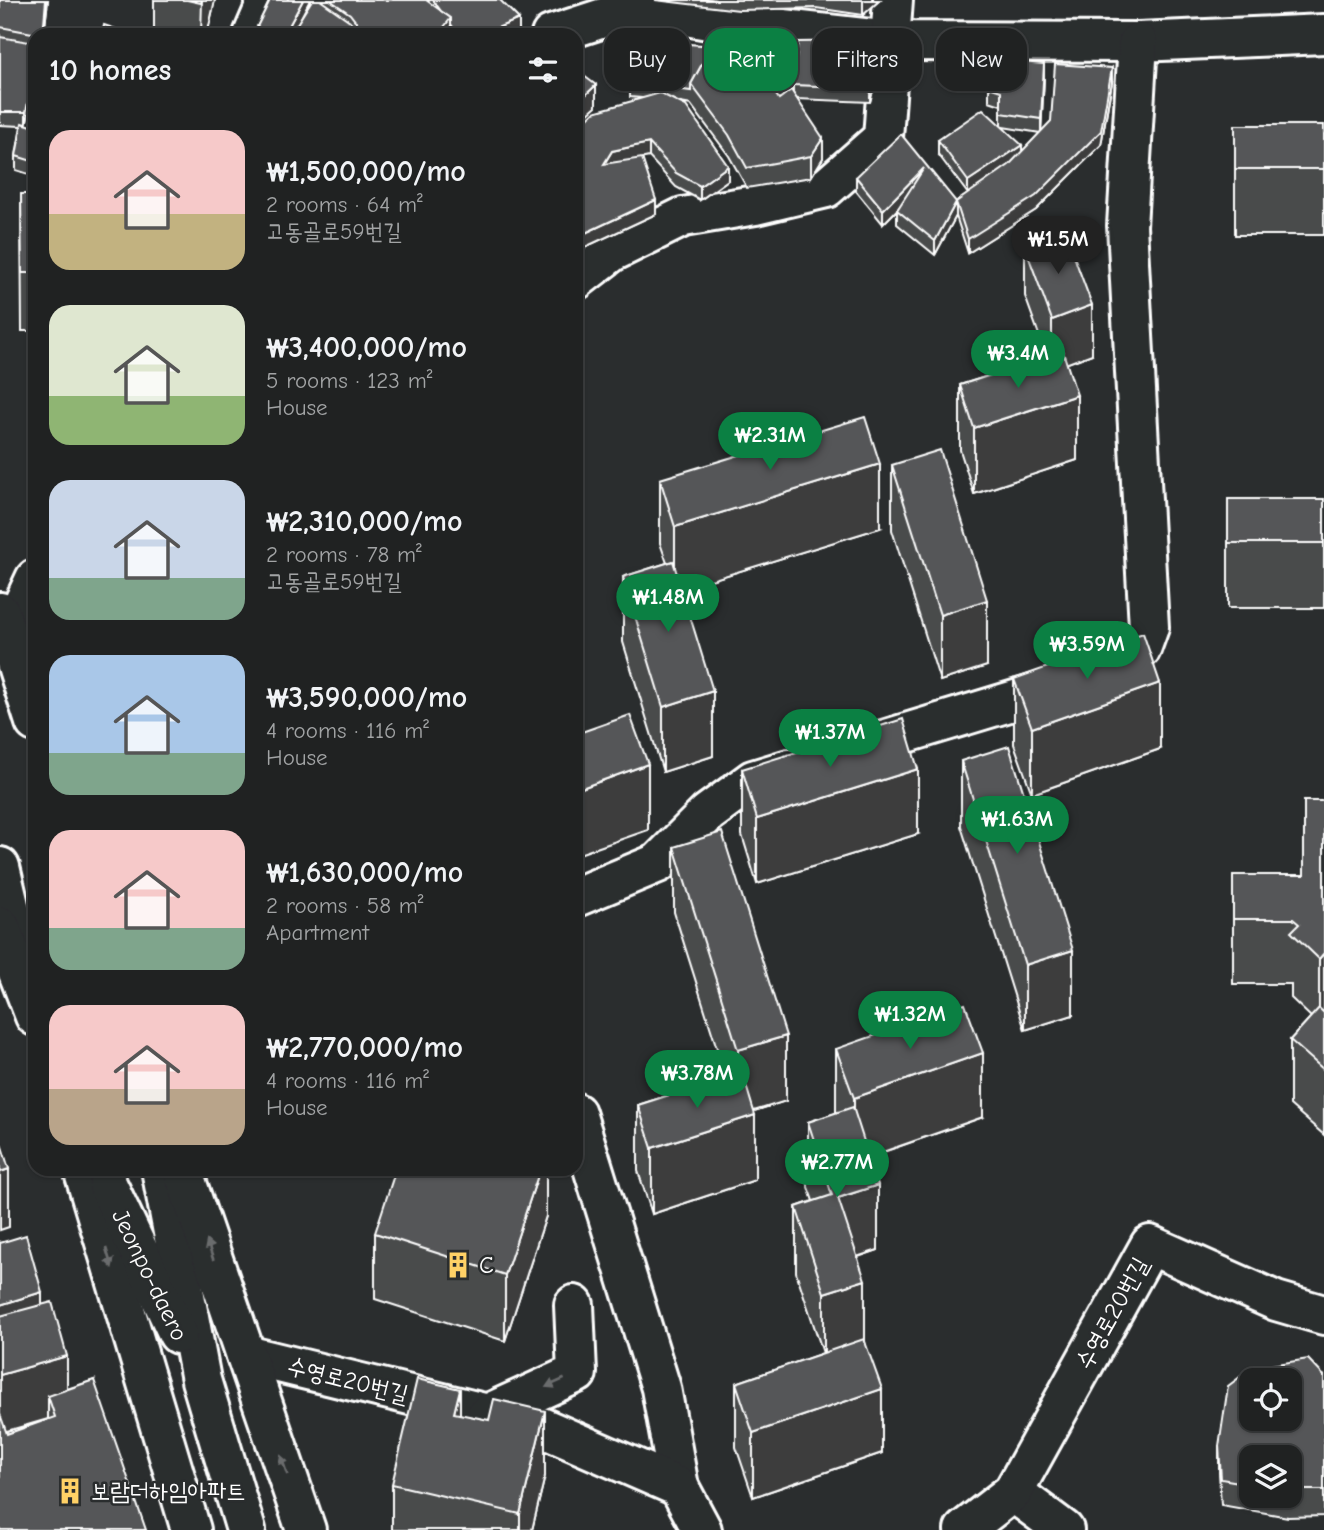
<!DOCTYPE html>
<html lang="en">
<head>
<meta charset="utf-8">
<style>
  body { margin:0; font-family:"Comic Neue","Poor Story",sans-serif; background:#2d2f2f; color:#f1f3f6; height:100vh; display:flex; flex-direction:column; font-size:26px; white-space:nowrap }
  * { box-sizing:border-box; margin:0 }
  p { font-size:23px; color:#a2a4a5 }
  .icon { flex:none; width:38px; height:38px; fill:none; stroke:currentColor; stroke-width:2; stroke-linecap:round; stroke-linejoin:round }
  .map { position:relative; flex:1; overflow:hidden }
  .drawer { position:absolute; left:28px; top:28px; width:555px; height:1148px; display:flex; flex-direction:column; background:#202222; border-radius:21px; box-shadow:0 2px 5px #0004,0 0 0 2px #3d3f40 }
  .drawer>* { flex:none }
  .top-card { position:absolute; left:604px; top:28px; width:614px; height:63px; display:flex; gap:14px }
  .fabs { position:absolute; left:1239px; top:1368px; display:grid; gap:14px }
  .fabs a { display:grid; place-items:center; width:63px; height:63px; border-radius:14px; background:#202222; box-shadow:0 2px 5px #0004,0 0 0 2px #3d3f40; font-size:35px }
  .price { position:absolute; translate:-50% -60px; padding:0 16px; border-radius:24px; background:#0b8043; color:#fff; font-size:23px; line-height:46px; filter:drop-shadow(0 2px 4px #0008) }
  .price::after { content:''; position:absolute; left:50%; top:42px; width:21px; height:16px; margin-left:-10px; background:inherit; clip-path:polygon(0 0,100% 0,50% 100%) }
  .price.active { background:#222; color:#fff }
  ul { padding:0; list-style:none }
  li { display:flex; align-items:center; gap:21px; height:175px; padding:0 21px }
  li span { display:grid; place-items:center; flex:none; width:196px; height:140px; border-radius:21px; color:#555 }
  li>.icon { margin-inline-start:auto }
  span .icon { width:84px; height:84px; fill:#fffc; stroke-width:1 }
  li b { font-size:30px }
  h2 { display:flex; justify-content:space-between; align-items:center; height:84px; padding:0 21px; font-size:30px }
  .chip { padding:0 24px; border-radius:21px; background:#202222; box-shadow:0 2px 5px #0004,0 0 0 2px #3d3f40; font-size:24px; line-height:63px }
  .chip.active { background:#0b8043; color:#fff }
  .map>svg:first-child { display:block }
</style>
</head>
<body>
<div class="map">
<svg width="1324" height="1530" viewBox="0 0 1324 1530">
  <rect width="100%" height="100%" fill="#2a2d2e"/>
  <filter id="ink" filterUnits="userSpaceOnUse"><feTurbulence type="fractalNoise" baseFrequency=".0143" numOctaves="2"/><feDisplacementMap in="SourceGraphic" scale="14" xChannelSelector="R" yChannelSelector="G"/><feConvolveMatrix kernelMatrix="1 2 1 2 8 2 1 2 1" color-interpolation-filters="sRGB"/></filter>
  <g filter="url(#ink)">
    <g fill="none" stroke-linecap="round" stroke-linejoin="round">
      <g stroke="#fff" stroke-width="44">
        <g id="minor">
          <path d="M253,35L268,0"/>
          <path d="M551,35L637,7L714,21L890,41L1138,42L1324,34"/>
          <path d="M576,280L612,252L683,217L755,205L826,188L883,138L893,0"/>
          <path d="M7,639L35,579"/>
          <path d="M857,748L1118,669L1141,649L1149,627L1127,226L1138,42"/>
          <path d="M576,897L658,863L708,813L753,780L789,769"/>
          <path d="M576,1113L661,1388L679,1487"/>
          <path d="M246,1355L541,1427L679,1487L702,1530"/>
          <path d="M487,1414L577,1373L574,1305"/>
          <path d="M1013,1492L1064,1530"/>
          <path d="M964,1530L1013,1492L1150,1245L1276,1301L1324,1315"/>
        </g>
      </g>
      <g stroke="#fff" stroke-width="44">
        <g id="major">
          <path d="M0,612L35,722"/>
          <path d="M0,867L22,960"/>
          <path d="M83,1169L191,1530"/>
          <path d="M161,1169L201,1380L246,1530"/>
          <path d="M182,1169L306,1530"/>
          <path d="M108,1186L178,1334"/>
        </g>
      </g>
      <g stroke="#fff" stroke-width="44">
        <path id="highway" d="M0,926L35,1016"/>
      </g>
      <use href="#minor" stroke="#2a2d2e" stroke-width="38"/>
      <use href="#major" stroke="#2a2d2e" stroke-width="38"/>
      <use href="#highway" stroke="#2a2d2e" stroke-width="38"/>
    </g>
    <g fill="#494b4c" stroke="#fff" stroke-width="2" fill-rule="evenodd">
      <path d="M0,0H48L44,35H35V82L26,125L35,127V176L16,170V156L21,126L0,125Z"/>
      <path d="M154,0H215L207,35H154Z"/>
      <path d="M270,0H310L302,15L312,0H500L519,33L513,35H253Z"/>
      <path d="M655,0H880L863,15L816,8L739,10Z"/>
      <path d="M715,49L779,99L793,93V85L876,79L870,102L797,99L823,158L811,177L747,188L729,156L691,105L680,103L728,180L700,200L676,187L649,157L642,158L656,214L583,248L576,220V129L641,98L630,97V83Z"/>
      <path d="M1044,78L1041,131L1112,82L1101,145L1036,210L968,253L956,216L935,255L897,224V210L883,224L856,191V177L956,202L968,194L938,154V140L1001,126V105L989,101V87ZM1003,127L1040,133L1022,152Z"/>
      <rect x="1235" y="125" width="89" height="110"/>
      <path d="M21,194H35V331H22Z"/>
      <path d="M1025,247L1092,354L1067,363L1077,460L974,494L960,450V385L1047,357L1025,296Z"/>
      <path d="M892,465L987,666L940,681L892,530Z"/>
      <path d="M660,479L880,528L681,589L713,756L663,772L623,642V577L667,563L660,543Z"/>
      <rect x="1228" y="499" width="96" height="109"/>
      <path d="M1014,679L1160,749L1032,794L1014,744Z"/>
      <path d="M961,761L1073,1015L1025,1030L961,826Z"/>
      <path d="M742,769L918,834L757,884L742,835Z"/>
      <path d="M1324,801V1135L1290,1105V1040L1311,1017L1291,998V984H1233V875H1304Z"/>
      <path d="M674,847L786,1101L754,1111L755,1180L652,1214L638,1171V1105L726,1077L674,912Z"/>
      <path d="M836,1049L983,1117L869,1157L878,1250L858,1257L865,1341L882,1453L753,1497L736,1447V1383L823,1353L796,1272V1207L813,1201L808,1187V1122L836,1113Z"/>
      <path d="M546,1169V1216L505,1341L375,1299V1233Z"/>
      <path d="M0,1243L42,1305L67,1389L94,1380L0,1530ZM48,1419L7,1434L6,1431Z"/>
      <path d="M1324,1376V1516L1288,1517L1221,1505L1219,1473V1446ZM1251,1458H1290V1496H1251Z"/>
      <path d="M460,1414L545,1476L532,1530H392V1484Z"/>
    </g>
    <g fill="#3c3d3e" stroke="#fff" stroke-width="2">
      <path d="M46,0H48L44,35H43Z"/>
      <path d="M202,0H215L207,35H201Z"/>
      <path d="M303,0H310L292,35H284Z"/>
      <path d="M865,0H880L863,15V1Z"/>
      <path d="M451,18V35H432Z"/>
      <path d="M519,19V33L513,35H480Z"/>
      <path d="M1044,64V78L1041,133V119Z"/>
      <path d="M876,65V79L870,102V88Z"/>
      <path d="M35,68V82L26,126V112Z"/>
      <path d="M1112,68V82L1101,145L1036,210L968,253V239Z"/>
      <path d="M596,85V106L576,124V104Z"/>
      <path d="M823,138V158L811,177V156Z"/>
      <path d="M649,143V157L612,165L604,164L612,151Z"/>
      <path d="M1022,145V159L968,195V181Z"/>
      <path d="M728,166V180L700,200V186Z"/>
      <path d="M924,168V182L883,224V210Z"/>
      <path d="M656,200V214L583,248V234Z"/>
      <path d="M956,202V216L935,255V241Z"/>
      <path d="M1092,305V354L1052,369V320Z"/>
      <path d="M1077,395V460L974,494V428Z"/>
      <path d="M880,464V528L675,591V527Z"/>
      <path d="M987,600V666L940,681V615Z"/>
      <path d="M1160,683V749L1032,794V728Z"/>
      <path d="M713,691V756L663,772V707Z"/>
      <path d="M648,764V830L576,855V790Z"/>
      <path d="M918,769V834L757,884V819Z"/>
      <path d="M1073,950V1015L1025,1030V965Z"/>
      <path d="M1324,953V1018L1319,1024V959Z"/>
      <path d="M786,1036V1101L738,1116V1050Z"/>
      <path d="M983,1053V1117L854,1162V1098Z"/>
      <path d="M755,1115V1180L652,1214V1148Z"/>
      <path d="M9,1169V1227L0,1230V1172Z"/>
      <path d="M540,1169H546V1216L505,1341V1275Z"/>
      <path d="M878,1185V1250L838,1263V1198Z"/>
      <path d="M865,1280V1345L824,1358V1293Z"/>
      <path d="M42,1292V1351L0,1363V1305Z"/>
      <path d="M67,1356V1414L48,1396V1419L0,1433V1375Z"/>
      <path d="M460,1389V1455L454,1413Z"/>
      <path d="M882,1389V1453L753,1497V1433Z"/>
      <path d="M545,1411V1476L532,1530H520V1514Z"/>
    </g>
    <g fill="#555758" stroke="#fff" stroke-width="2" fill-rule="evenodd">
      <path d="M0,0H46L43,35L0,27Z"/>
      <path d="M187,0H202L201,3Z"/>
      <path d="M270,0H303L284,35H253Z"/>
      <path d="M312,0H320L350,21L361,35H290Z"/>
      <path d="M330,0H426L451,18L440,32L432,35H366L350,14Z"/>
      <path d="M433,0H500L519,19L480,35H458L451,24V18L441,11Z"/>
      <path d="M104,25L134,35H102Z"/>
      <path d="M736,36L779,99L791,90L823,138L811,156L747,168L729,135L691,84L708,53Z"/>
      <path d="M0,37L35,43V68L26,112H0Z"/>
      <path d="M633,40L715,46L713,50L708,53L691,84V91L630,83Z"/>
      <path d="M859,41L876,65L870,88L793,85L798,42Z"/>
      <path d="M995,60L1044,64L1041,119L1001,113V91L989,87Z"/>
      <path d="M1055,64L1112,68L1101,131L1036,196L968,239L956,202L935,241L897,210L924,168L883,210L856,177L901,134L956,202L1009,165L1051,121Z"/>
      <path d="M576,70L596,85L576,104Z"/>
      <path d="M660,93L686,106L728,166L700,186L676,173L649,143L612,151L604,164L642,158L656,200L583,234L576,206V129L594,112Z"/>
      <path d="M983,109L1022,145L968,181L938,140Z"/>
      <path d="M22,123L35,127V162L16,156Z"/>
      <rect x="1235" y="125" width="89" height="44"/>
      <path d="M21,194H35V273H22Z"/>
      <path d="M1065,232L1092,305L1052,320L1025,247Z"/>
      <path d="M1063,352L1077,395L974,428L960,385Z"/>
      <path d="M865,417L880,464L675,527L660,479Z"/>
      <path d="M940,450L987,600L940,615L892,465Z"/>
      <rect x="1228" y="499" width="96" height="44"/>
      <path d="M673,561L713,691L663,707L623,577Z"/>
      <path d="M1143,633L1160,683L1032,728L1014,679Z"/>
      <path d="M630,715L648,764L576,790V734Z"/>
      <path d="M903,719L918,769L757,819L742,769Z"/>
      <path d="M1009,746L1073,950L1025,965L961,761Z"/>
      <path d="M1304,801H1324V953L1319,959L1291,932L1299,924L1293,919H1233V875H1304Z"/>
      <path d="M722,832L786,1036L738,1050L674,847Z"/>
      <path d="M965,1004L983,1053L854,1098L836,1049Z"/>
      <path d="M1319,1008L1324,1013V1070L1290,1040Z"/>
      <path d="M742,1072L755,1115L652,1148L638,1105Z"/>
      <path d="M853,1107L878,1185L838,1198L865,1280L824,1293L796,1207L832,1195L808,1122Z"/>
      <path d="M0,1140L9,1169L0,1172Z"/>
      <path d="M396,1169H540L505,1275L375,1233Z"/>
      <path d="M26,1235L42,1292L0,1305V1243Z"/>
      <path d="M52,1302L67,1356L0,1375V1316Z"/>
      <path d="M864,1339L882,1389L753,1433L736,1383Z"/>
      <path d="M1308,1359L1324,1376V1490H1290V1458H1251V1484L1221,1479L1219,1446L1228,1386L1252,1368ZM1251,1381H1290V1419H1251Z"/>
      <path d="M417,1379L460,1389L454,1413L489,1420L494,1399L545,1411L520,1514L392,1484Z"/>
      <path d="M94,1380L146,1530H0V1414L7,1434L55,1417L48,1396Z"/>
    </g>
    <defs><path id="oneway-solid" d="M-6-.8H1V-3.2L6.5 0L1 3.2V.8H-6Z" transform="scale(1.75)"/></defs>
    <g fill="#6a6c6d">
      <use href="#oneway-solid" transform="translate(210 1250) rotate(-109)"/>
      <use href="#oneway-solid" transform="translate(109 1258) rotate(73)"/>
      <use href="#oneway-solid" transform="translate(555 1383) rotate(156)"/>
      <use href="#oneway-solid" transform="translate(284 1465) rotate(-109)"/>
    </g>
  </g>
  <defs>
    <g id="building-bare" transform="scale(2.1)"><path d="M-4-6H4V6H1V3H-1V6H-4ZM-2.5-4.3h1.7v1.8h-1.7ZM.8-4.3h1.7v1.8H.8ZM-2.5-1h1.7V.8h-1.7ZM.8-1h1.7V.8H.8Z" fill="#ffd166" stroke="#2a2d2e" stroke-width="2.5" paint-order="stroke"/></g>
  </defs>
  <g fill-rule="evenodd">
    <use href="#building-bare" x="458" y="1265"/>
    <use href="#building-bare" x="70" y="1491"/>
  </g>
  <g text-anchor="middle" stroke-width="5" stroke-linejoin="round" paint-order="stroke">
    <g font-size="24" fill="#fff" stroke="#2a2d2e" text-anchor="start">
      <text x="479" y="1273">C</text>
      <text x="91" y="1499">보람더하임아파트</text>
    </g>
    <g font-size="24" fill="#fff" stroke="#2a2d2e">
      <text transform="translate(150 1275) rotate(64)" y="8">Jeonpo-daero</text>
      <text transform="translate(1112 1313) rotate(-61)" y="8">수영로20번길</text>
      <text transform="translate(348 1380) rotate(14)" y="8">수영로20번길</text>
    </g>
  </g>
</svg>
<div class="fabs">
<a><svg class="icon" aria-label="locate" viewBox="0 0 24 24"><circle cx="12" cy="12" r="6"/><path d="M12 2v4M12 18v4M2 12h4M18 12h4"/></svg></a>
<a><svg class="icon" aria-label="layers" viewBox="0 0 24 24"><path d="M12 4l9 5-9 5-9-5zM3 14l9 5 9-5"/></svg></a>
</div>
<b class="price active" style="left:1058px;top:276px">₩1.5M</b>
<b class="price" style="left:1018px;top:390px">₩3.4M</b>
<b class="price" style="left:770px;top:472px">₩2.31M</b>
<b class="price" style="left:668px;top:634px">₩1.48M</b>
<b class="price" style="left:1087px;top:681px">₩3.59M</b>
<b class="price" style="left:830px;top:769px">₩1.37M</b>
<b class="price" style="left:1017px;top:856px">₩1.63M</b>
<b class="price" style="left:910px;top:1051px">₩1.32M</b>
<b class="price" style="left:697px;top:1110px">₩3.78M</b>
<b class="price" style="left:837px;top:1199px">₩2.77M</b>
<div class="top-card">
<a class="chip">Buy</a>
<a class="chip active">Rent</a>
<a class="chip">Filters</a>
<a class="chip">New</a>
</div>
<section class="drawer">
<h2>10 homes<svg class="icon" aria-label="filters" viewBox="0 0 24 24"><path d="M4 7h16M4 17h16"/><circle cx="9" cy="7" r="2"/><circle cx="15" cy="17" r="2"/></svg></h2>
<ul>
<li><span style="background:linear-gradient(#f6c9c9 60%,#c2b280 0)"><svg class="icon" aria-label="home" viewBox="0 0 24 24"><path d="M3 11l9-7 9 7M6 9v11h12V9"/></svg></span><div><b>₩1,500,000/mo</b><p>2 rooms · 64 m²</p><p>고동골로59번길</p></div></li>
<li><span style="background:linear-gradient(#dfe7d0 65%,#8fb573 0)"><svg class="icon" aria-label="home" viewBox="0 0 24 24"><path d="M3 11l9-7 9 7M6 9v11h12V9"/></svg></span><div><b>₩3,400,000/mo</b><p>5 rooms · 123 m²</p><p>House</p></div></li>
<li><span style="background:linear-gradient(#c9d6e8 70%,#7fa58c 0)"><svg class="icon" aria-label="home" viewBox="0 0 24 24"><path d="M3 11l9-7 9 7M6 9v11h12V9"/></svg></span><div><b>₩2,310,000/mo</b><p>2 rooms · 78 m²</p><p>고동골로59번길</p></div></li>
<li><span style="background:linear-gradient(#a9c7e8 70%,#7fa58c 0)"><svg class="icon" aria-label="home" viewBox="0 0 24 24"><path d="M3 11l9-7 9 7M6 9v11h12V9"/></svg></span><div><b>₩3,590,000/mo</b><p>4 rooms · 116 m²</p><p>House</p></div></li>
<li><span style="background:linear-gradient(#f6c9c9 70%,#7fa58c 0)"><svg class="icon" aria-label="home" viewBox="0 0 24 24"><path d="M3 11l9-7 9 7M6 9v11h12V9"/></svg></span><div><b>₩1,630,000/mo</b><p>2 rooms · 58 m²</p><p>Apartment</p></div></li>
<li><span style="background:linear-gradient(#f6c9c9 60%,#b9a48a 0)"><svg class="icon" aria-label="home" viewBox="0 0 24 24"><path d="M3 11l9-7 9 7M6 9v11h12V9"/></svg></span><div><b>₩2,770,000/mo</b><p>4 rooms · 116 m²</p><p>House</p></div></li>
</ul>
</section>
</div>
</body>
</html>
